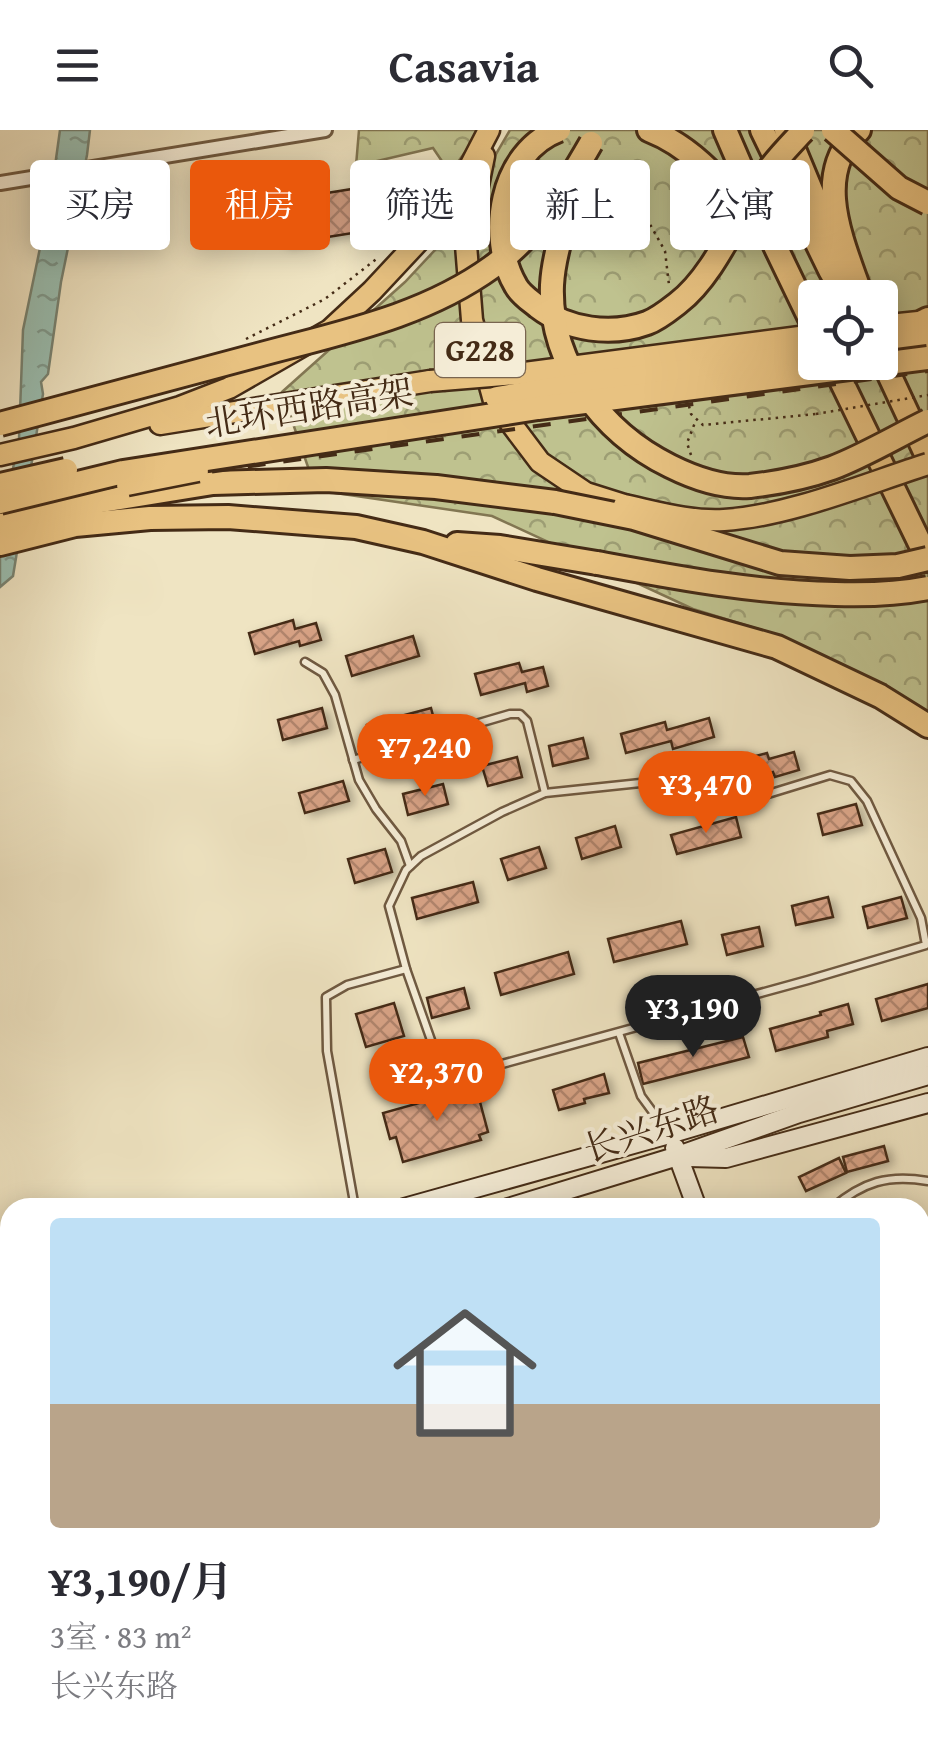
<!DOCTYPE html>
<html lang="zh">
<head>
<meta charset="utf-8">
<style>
  body { margin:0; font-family:"Gentium Book Plus","Noto Serif SC",serif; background:#f7f7f7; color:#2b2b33; height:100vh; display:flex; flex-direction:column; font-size:38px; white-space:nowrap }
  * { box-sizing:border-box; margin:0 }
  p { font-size:32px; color:#7c7c81 }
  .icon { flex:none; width:55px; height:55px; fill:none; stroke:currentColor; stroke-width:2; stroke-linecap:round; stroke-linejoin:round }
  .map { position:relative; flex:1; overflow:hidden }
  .side { position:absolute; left:0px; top:1068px; width:930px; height:552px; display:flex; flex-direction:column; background:#fff; border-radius:30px 30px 0 0; box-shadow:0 5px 25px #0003 }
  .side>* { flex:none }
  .banner { position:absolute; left:30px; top:30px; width:870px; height:90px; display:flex; gap:20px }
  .fabs { position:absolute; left:798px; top:150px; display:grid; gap:20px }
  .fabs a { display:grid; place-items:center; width:100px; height:100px; border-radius:10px; background:#fff; box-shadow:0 5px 25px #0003; font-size:50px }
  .price { position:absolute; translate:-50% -85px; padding:0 22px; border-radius:35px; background:#ea580c; color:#fff; font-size:32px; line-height:65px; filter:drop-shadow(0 2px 5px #0008) }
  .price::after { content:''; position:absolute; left:50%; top:60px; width:30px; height:22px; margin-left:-15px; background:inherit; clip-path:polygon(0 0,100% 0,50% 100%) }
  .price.current { background:#222; color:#fff }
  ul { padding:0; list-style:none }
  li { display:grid; align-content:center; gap:20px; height:530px; padding:0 50px }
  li+li { border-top:2px solid #e1e1e2 }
  li span { display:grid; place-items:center; height:310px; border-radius:10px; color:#555 }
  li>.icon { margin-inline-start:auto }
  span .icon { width:180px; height:180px; fill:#fffc; stroke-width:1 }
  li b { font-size:42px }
  .tag { padding:0 35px; border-radius:10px; background:#fff; box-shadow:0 5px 25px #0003; font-size:35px; line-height:90px }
  .tag.current { background:#ea580c; color:#fff }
  header { display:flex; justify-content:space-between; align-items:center; height:130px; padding:0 50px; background:#fff; font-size:45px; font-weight:700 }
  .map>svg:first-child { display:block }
</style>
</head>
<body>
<header><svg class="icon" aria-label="menu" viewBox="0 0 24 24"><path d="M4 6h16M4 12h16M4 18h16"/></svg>Casavia<svg class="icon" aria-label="search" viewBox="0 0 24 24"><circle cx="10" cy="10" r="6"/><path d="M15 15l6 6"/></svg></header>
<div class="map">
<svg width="928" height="1618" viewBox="0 0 928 1618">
  <defs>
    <pattern id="park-crowns" width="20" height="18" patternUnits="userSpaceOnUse" patternTransform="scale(2.5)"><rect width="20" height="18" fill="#bfc28f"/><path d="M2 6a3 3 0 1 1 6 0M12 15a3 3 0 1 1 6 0" fill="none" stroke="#9d9e74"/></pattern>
    <pattern id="water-ripples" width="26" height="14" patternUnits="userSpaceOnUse" patternTransform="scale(2.5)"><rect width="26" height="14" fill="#9abfb2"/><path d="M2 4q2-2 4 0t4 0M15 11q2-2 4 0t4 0" fill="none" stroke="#7f9b90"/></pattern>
    <pattern id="building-cross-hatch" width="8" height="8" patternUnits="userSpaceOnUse" patternTransform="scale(2.5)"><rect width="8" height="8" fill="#d7a285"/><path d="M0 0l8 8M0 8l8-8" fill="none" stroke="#b0846c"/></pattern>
    <filter id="shadow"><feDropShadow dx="5.5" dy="3" stdDeviation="5" flood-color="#0004"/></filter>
  </defs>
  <rect width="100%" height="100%" fill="#efe4c2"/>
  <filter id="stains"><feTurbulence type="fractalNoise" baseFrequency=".002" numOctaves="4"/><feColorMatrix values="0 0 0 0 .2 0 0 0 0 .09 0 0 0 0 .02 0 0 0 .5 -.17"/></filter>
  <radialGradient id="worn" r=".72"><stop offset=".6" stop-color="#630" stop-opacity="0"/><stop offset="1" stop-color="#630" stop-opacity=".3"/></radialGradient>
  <path fill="#bfc28f" stroke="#827652" stroke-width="2.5" d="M51,1610H201L204,1618H54Z"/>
  <g fill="url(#park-crowns)" stroke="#827652" stroke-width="2.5" fill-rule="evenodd">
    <path d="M359,0H481L450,43L433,18L356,36Z"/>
    <path d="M510,0H928V594L781,506L693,479L492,386L316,360L282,262L405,152L449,105ZM815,168H880V232H815Z"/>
  </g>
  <path fill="url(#water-ripples)" stroke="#788474" stroke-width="2.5" d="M60,0H90L87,25L61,152L48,244L41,252L43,264L13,446L0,457V402L19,309L23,200L51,65Z"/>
  <g fill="url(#building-cross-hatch)" stroke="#442b16" stroke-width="2.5" filter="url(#shadow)">
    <path d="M352,59L359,102L284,114L277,71Z"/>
    <path d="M293,490L295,499L316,493L321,510L300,516L299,511L255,524L249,503Z"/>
    <path d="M413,506L419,526L352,546L346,526Z"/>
    <path d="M519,533L522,542L543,537L548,556L527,562L525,553L481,565L475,544Z"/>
    <path d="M322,578L327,598L283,610L278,590Z"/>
    <path d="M431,578L436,597L372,615L367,595Z"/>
    <path d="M709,588L714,607L673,619L671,611L626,623L621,604L665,592L667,600Z"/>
    <path d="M583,608L588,628L553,636L549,616Z"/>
    <path d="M794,622L799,640L775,647L773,642L746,650L741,630L767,623L769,629Z"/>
    <path d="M517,627L522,647L488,656L482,636Z"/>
    <path d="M343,651L349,671L305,683L299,663Z"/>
    <path d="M443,654L448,674L408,685L403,664Z"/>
    <path d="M856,674L862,695L823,705L818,684Z"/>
    <path d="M736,687L741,707L677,724L671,705Z"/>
    <path d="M615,696L621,717L582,729L576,708Z"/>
    <path d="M539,717L546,738L508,750L501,729Z"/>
    <path d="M385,719L392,742L355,753L348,729Z"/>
    <path d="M473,752L478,772L417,789L412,768Z"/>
    <path d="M828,767L833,787L796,795L792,776Z"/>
    <path d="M901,767L907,788L868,798L863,777Z"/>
    <path d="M681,791L687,814L614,832L608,809Z"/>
    <path d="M759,797L763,816L727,825L722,805Z"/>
    <path d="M568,822L574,844L501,865L495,843Z"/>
    <path d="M928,854V878L882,891L876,869Z"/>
    <path d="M464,858L469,878L432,888L427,868Z"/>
    <path d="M394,873L404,906L366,917L356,884Z"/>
    <path d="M848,874L853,894L827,901L828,907L776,921L770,899L821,885L820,882Z"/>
    <path d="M743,907L749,927L643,954L638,933Z"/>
    <path d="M604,944L609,963L584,969L585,973L559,980L553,960Z"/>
    <path d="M476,957L488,1002L479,1005L481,1010L403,1032L396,1007L390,1009L383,983Z"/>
    <path d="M884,1016L888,1031L847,1042L843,1027Z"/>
    <path d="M839,1028L846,1043L806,1061L799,1047Z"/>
    <path d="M349,1610H401L405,1618H331Z"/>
  </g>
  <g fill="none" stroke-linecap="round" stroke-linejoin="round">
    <g stroke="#6f5941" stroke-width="11">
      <g id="lane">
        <path d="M305,532L323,543L335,565L359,650L376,679L401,711L410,736"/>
        <path d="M353,630L510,584H520L527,591L545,663"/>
        <path d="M830,645L851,651L867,671L921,788L926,815L808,850L491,937L456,939L442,933L432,913L406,839L389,776L406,740L421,726L502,682L545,663L669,650L743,668L768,664Z"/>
        <path d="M619,903L641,966L666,1000"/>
        <path d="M355,1078L327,921L326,867L347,855L406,839"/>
        <path d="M832,1078C863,1052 888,1044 928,1051"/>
        <path d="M920,1518L928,1539"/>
        <path d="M415,1610L419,1618"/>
        <path d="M639,1610L640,1618"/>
        <path d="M510,1618L531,1610"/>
      </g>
    </g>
    <g stroke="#6f5941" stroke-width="18">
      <path id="street" d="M0,53L325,0"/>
    </g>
    <g stroke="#442b16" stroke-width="22">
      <g id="secondary">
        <path d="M675,1018L697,1078"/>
        <path d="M689,1027L726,1028L928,973"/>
        <path d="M404,1078L669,1004L928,927"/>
        <path d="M508,1078L678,1026L799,983L928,945"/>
        <path d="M0,1175L10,1174"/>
        <path d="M0,1199L10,1197"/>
        <path d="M835,1610L836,1618"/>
      </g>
    </g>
    <g stroke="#442b16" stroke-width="25">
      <g id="primary">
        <path d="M484,26L466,115L472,190L494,271L540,332L586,363L624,375"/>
        <path d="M880,196L928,191"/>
        <path d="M160,294L430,251"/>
        <path d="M0,325L74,308L180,277L229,258L330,200L372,161L428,101L462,52L489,0"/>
      </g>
    </g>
    <g stroke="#442b16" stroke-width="28">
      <g id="highway">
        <path d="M649,0C695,18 723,55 755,91"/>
        <path d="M725,0L775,116L815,199"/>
        <path d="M762,0L830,140L846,168"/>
        <path d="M786,0L837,123"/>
        <path d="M859,0C810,46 844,114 862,168"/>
        <path d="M924,191L928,189"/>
        <path d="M880,216L928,209"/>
        <path d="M880,225L928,328"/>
        <path d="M832,232L928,430"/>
        <path d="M0,393L95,372L213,353L326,350L436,357L555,372"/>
        <path d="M0,414L75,395L150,388L228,387L356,397L423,412L537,449L777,517L880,566L928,596"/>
        <path d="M457,414L500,417L597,433"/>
      </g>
    </g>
    <g stroke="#442b16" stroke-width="2.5" stroke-dasharray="2.5 5" stroke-linecap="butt">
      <path d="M535,42L551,48"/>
      <path d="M592,63L647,89L665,121L669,155"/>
      <path d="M246,209L325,169L379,127"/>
      <path d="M689,276L691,284L703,295L816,284"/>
      <path d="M691,325L687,313L696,290"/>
    </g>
    <use href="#lane" stroke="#f5edd7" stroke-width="6"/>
    <use href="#street" stroke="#f5edd7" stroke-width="12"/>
    <use href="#secondary" stroke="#f5edd7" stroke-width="18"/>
    <use href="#primary" stroke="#e8c281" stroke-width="20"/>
    <use href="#highway" stroke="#e8c281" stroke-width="22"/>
    <g stroke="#442b16" stroke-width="4" stroke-dasharray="18 18" stroke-linecap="butt">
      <path d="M880,225L928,219"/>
      <path d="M0,364L121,338L823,232"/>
      <path d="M0,382L123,354L928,241"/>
    </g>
    <g stroke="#442b16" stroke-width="25" stroke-linecap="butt">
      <g id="primary-bridge">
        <path d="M430,251L517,244L815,205"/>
        <path d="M127,355L198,341"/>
        <path d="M624,375C657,382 690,392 724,390C789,386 865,354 928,334"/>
      </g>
    </g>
    <g stroke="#442b16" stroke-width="28" stroke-linecap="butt">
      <g id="highway-bridge">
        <path d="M559,0C500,22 487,107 516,156C521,165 531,171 538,177C568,200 611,206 647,193C658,189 669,180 678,173C717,143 739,80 768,41C778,27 791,14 803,1"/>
        <path d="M833,0L899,58L928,73"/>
        <path d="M581,45C570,80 554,118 552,155C549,234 603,303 670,336C694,348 723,358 750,356C777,353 807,347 832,338C864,326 897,306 928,291"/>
        <path d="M497,268L590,253L815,224"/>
        <path d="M0,294C86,271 172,248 258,225C339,203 423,187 492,137C537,105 564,60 591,13"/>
        <path d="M0,355L66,340"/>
        <path d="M0,372L123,342L538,278L928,228"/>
        <path d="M555,372L634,388L780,433L850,438L898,436L928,429"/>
        <path d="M597,433C678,448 751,462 835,464C866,465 898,464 928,458"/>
      </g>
    </g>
    <path stroke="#442b16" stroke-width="2.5" stroke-dasharray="2.5 5" stroke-linecap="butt" d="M816,284L928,265"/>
    <use href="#primary-bridge" stroke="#e8c281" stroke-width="20"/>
    <use href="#highway-bridge" stroke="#e8c281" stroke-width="22"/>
  </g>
  <g text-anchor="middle" stroke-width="8" stroke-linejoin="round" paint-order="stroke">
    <rect fill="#f5edd7" stroke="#796550" stroke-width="2.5" x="435" y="193" width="90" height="54" rx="8"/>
    <g font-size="32" font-weight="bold" fill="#442b16">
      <text x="480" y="231">G228</text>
    </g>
    <g font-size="35" fill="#442b16" stroke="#f5edd7">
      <text transform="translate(309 278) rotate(-9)" y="12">北环西路高架</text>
      <text transform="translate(651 999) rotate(-18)" y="12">长兴东路</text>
    </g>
  </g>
  <rect width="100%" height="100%" filter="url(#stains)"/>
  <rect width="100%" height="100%" fill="url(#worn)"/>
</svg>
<div class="fabs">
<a><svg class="icon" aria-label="locate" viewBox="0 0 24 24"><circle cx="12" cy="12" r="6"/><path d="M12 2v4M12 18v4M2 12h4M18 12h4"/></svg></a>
</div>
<b class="price" style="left:425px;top:669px">¥7,240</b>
<b class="price" style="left:706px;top:706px">¥3,470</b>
<b class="price current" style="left:693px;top:930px">¥3,190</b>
<b class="price" style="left:437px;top:994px">¥2,370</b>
<div class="banner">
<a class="tag">买房</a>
<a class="tag current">租房</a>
<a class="tag">筛选</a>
<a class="tag">新上</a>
<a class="tag">公寓</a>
</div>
<section class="side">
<ul>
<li><span style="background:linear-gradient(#bfe0f5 60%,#b9a48a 0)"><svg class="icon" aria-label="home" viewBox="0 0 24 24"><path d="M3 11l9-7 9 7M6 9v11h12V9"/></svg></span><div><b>¥3,190/月</b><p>3室 · 83 m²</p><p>长兴东路</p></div></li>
</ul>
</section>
</div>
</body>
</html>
